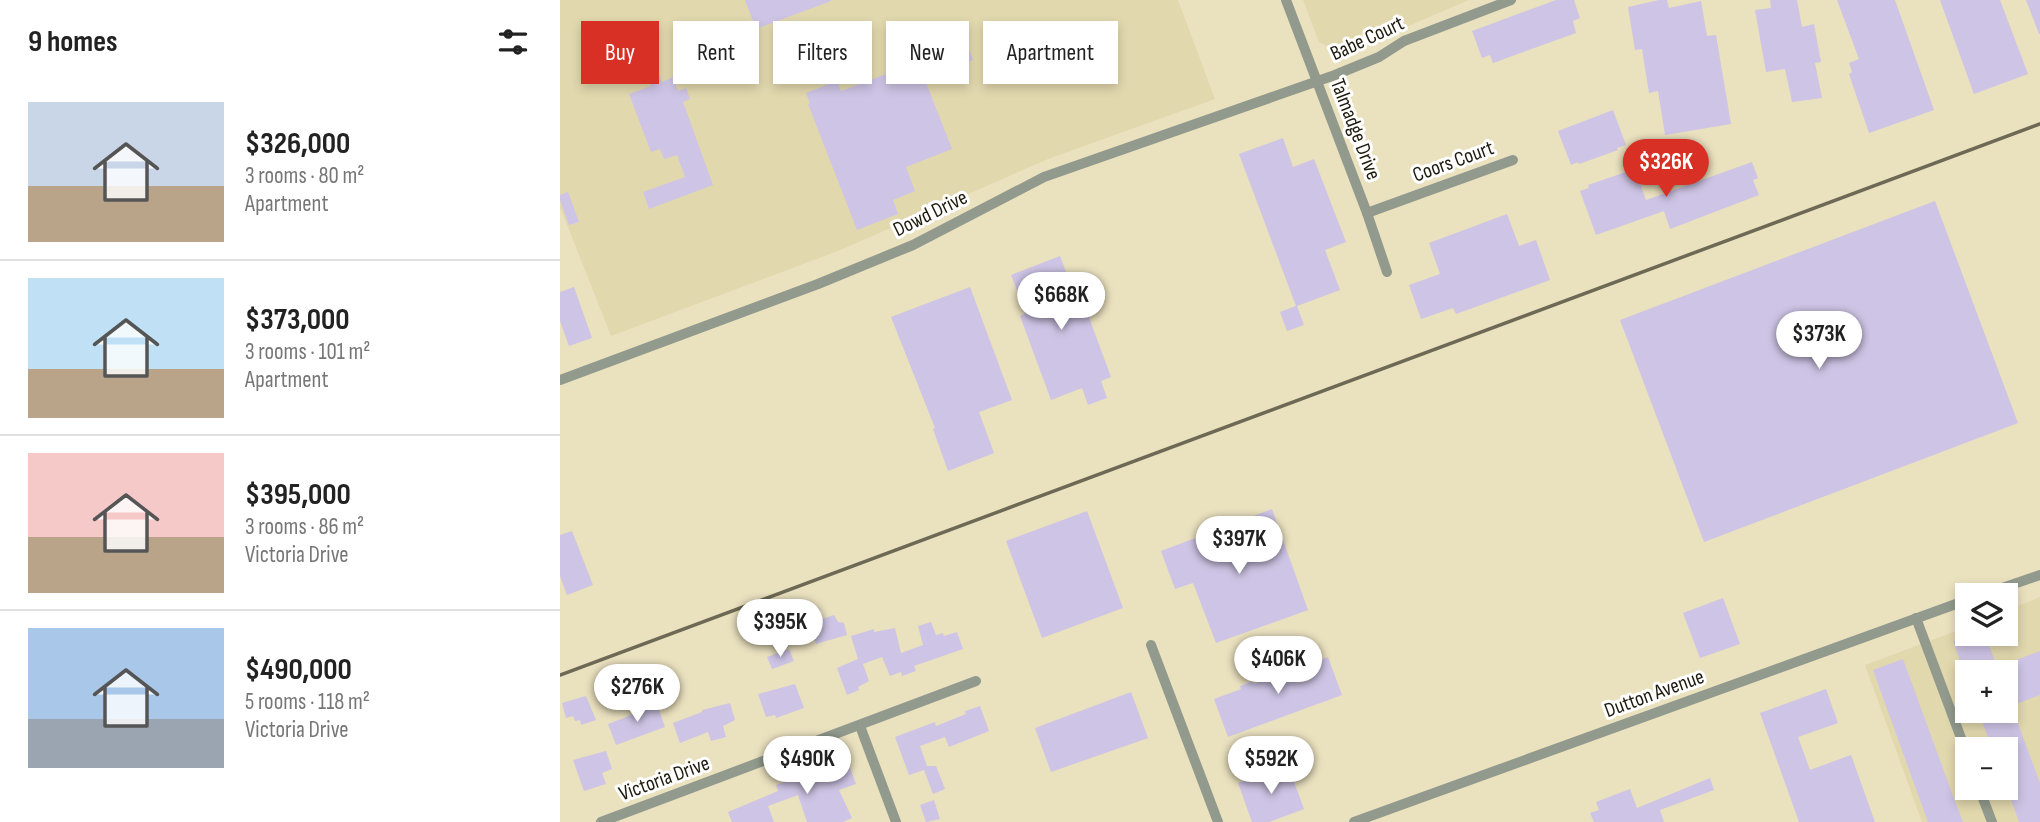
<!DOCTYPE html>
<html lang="en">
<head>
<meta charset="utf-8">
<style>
  body { margin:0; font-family:"Sofia Sans Condensed",sans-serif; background:#f2f2f2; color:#222; height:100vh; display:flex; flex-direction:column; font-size:26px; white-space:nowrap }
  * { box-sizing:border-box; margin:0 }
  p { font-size:23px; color:#767676 }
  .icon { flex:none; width:38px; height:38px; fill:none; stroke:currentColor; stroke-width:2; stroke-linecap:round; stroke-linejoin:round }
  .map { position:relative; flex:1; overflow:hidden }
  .panel { display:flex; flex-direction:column; background:#fff; width:560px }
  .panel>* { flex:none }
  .top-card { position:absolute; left:21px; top:21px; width:665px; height:63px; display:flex; gap:14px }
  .tools { position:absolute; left:1395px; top:583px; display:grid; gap:14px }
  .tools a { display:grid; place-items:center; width:63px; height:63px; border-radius:0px; background:#fff; box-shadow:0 4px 10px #0003; font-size:35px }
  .price { position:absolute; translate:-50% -60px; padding:0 16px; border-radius:24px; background:#fff; color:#222; font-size:23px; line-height:46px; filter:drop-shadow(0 2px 4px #0008) }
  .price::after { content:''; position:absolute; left:50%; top:42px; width:21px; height:16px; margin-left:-10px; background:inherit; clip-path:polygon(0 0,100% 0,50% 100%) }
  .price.selected { background:#d93025; color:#fff }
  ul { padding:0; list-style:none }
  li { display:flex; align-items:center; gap:21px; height:175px; padding:0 28px }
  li+li { border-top:2px solid #e0e0e0 }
  li span { display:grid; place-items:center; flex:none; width:196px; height:140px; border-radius:0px; color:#555 }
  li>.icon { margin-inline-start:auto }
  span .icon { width:84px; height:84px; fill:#fffc; stroke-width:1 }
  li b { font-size:30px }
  h2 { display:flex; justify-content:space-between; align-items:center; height:84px; padding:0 28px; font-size:30px }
  .tag { padding:0 24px; border-radius:0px; background:#fff; box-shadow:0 4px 10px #0003; font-size:24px; line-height:63px }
  .tag.selected { background:#d93025; color:#fff }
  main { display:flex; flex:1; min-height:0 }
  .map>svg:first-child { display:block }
</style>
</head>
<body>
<main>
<section class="panel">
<h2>9 homes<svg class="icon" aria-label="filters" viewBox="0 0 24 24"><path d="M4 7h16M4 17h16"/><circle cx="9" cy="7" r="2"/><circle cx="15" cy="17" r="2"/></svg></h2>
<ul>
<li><span style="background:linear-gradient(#c9d6e8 60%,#b9a48a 0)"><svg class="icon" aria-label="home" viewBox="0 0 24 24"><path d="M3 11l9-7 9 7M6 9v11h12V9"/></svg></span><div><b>$326,000</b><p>3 rooms · 80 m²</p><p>Apartment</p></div></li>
<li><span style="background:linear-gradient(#bfe0f5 65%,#b9a48a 0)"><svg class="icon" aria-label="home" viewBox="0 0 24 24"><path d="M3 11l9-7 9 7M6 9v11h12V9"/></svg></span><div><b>$373,000</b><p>3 rooms · 101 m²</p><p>Apartment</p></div></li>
<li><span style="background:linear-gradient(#f6c9c9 60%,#b9a48a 0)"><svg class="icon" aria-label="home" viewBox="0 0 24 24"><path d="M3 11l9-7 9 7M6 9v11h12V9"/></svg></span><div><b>$395,000</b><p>3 rooms · 86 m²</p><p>Victoria Drive</p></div></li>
<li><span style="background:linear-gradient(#a9c7e8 65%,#9aa5b1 0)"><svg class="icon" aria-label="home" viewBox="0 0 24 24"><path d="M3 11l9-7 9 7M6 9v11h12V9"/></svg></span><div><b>$490,000</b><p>5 rooms · 118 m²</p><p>Victoria Drive</p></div></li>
</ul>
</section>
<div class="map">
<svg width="1480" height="822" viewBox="0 0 1480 822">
  <rect width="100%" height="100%" fill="#eae1bf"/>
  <g fill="#e2d8ae" fill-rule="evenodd">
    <path d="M0,0H618L655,99L488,159L278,251L51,336L0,207Z"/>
    <path d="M743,0H909L783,54L759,42Z"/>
    <path d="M1480,597V822H1362L1305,665L1407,627V634H1446V611ZM1407,672H1446V710H1407ZM1407,749H1446V788H1407Z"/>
  </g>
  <g fill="#cec4e5">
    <path d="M185,0H271V1L196,29Z"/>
    <path d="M996,0H1014L1020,18L1013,21L1016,33L933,63L930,55L922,58L912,31Z"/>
    <path d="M1099,0H1107L1109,8L1141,1L1147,36L1156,35L1171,124L1105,135L1098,91L1089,93L1082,49L1075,50L1068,7Z"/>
    <path d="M1210,0H1237L1242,27L1254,24L1261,62L1255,63L1262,98L1232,102L1225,69L1206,72L1195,10L1211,8Z"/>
    <path d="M1277,0H1335L1374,110L1309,133L1289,74L1292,72L1289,63L1299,59Z"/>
    <path d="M1380,0H1440L1468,74L1414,94Z"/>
    <path d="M1466,0H1480V34H1479Z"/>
    <path d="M400,26L413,60L390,69L377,35Z"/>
    <path d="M358,62L392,149L346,167L355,191L333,200L338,214L297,230L248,104L250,103L246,93L277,81L281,91Z"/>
    <path d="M99,74L102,82L113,77L118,91L126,88L130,99L123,102L153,185L89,209L83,192L125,177L117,155L104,159L100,149L91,152L69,94L91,86L88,78Z"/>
    <path d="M1053,110L1066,145L1057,148L1058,150L1019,164L1018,162L1011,165L998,131Z"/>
    <path d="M723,138L733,167L754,159L786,242L765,250L780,290L737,306L744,325L727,331L720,312L736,306L679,154Z"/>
    <path d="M1192,162L1198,178L1193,180L1199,195L1110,229L1104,211L1036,235L1020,191L1029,188L1028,185L1066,172L1068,175L1076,172L1086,200Z"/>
    <path d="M8,192L19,222L9,225L0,200V195Z"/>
    <path d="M1375,201L1458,423L1144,542L1060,320Z"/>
    <path d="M947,214L959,246L976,240L990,280L896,314L893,308L861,319L849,285L880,274L869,243Z"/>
    <path d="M500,256L515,295L520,293L551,377L541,381L547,398L528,405L522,388L491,400L460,316L466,313L451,275Z"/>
    <path d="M14,287L32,338L9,346L0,321V292Z"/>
    <path d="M410,287L452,400L419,412L434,453L388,471L373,429L375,428L331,317Z"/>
    <path d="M712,509L748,610L656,643L633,583L615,589L601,551Z"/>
    <path d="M527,511L563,608L482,638L446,541Z"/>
    <path d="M12,531L33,585L7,595L0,576V535Z"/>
    <path d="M1163,598L1180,644L1140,658L1123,613Z"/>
    <path d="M259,607L262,619L274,615L278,622L284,623L287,635L256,644L244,613Z"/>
    <path d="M371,622L376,635L383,633L384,636L397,632L403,649L354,666L356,671L342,676L341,672L330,676L322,657L303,664L309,681L298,687L299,690L287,695L277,668L298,659L291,636L314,629V632L335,628L341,653L363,645L358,626Z"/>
    <path d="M1414,634H1425L1437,667L1480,651V695L1446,708V672H1404L1393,641Z"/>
    <path d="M229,649L234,661L212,669L207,657Z"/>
    <path d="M768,657L782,695L668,737L654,699L681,689L680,686L693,681L694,684L713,677L712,674L745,665L744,663L756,658L757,661Z"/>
    <path d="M1343,659L1393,796L1403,822H1368L1313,670Z"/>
    <path d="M235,684L244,708L216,718L215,715L206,717L198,694Z"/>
    <path d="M1266,689L1278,723L1238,737L1250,770L1291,755L1315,822H1239L1200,713Z"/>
    <path d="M571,692L588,738L491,772L475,728Z"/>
    <path d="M26,696L36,720L21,725L20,720L15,721L13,716L6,718L2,703Z"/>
    <path d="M96,702L105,727L56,745L48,724L74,714L73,711Z"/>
    <path d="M170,703L175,720L163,726L166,737L151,741L148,732L120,743L113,723L142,712V710Z"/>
    <path d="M420,706L429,731L389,747L385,737L360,746L367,766H376L385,789L373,794L364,770L349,775L335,737L375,722L376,726L406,714L405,711Z"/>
    <path d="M1418,710H1453L1480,783V822H1459L1446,786V749H1432Z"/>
    <path d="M46,751L52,769L42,773L46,784L24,791L13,760Z"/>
    <path d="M281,755L283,758L286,757L296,784L279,790L292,818L283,822H247L238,795L208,806L214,822H172L168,812L218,791L216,785L260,768L271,763L270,759Z"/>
    <path d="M728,765L744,809L709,822H692L678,783Z"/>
    <path d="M1150,778L1154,790L1100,810L1104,822H1034L1030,813L1039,810L1036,802L1070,789L1077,808Z"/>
    <path d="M374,800L380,819L366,822L360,805Z"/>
  </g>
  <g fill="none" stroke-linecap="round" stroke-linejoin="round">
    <g stroke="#929a8d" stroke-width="10">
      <path d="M726,0L807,213L827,272"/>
      <path d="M807,213L953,160"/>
      <path d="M0,380L258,284L353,245L484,177L775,75L819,57L844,41L951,0"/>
      <path d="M1422,595L1480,575"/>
      <path d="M1356,618L1407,754"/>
      <path d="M591,645L658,822"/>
      <path d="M300,726L336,822"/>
      <path d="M1419,788L1432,822"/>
      <path d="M41,822L416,681"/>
      <path d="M794,822L1407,600"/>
    </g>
    <path stroke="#6e6954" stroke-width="3.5" d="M0,675L1480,124"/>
  </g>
  <g text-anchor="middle" stroke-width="6" stroke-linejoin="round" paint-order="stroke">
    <g font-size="21" fill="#1e1b0e" stroke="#fff">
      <text transform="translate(807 38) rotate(-25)" y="7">Babe Court</text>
      <text transform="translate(796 129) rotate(69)" y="7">Talmadge Drive</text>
      <text transform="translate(893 161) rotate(-20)" y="7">Coors Court</text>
      <text transform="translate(370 213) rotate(-26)" y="7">Dowd Drive</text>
      <text transform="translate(1094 693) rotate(-20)" y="7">Dutton Avenue</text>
      <text transform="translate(104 778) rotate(-20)" y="7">Victoria Drive</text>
    </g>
  </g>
</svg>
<div class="tools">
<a><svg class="icon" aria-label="layers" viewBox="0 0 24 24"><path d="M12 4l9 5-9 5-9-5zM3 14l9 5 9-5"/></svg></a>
<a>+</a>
<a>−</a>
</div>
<b class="price selected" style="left:1106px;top:199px">$326K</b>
<b class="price" style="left:501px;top:332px">$668K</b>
<b class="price" style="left:1259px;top:371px">$373K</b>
<b class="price" style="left:679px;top:576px">$397K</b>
<b class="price" style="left:220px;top:659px">$395K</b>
<b class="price" style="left:718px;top:696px">$406K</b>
<b class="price" style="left:77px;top:724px">$276K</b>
<b class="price" style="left:247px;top:796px">$490K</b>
<b class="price" style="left:711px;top:796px">$592K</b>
<div class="top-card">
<a class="tag selected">Buy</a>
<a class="tag">Rent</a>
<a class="tag">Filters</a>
<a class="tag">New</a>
<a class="tag">Apartment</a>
</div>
</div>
</main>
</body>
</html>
